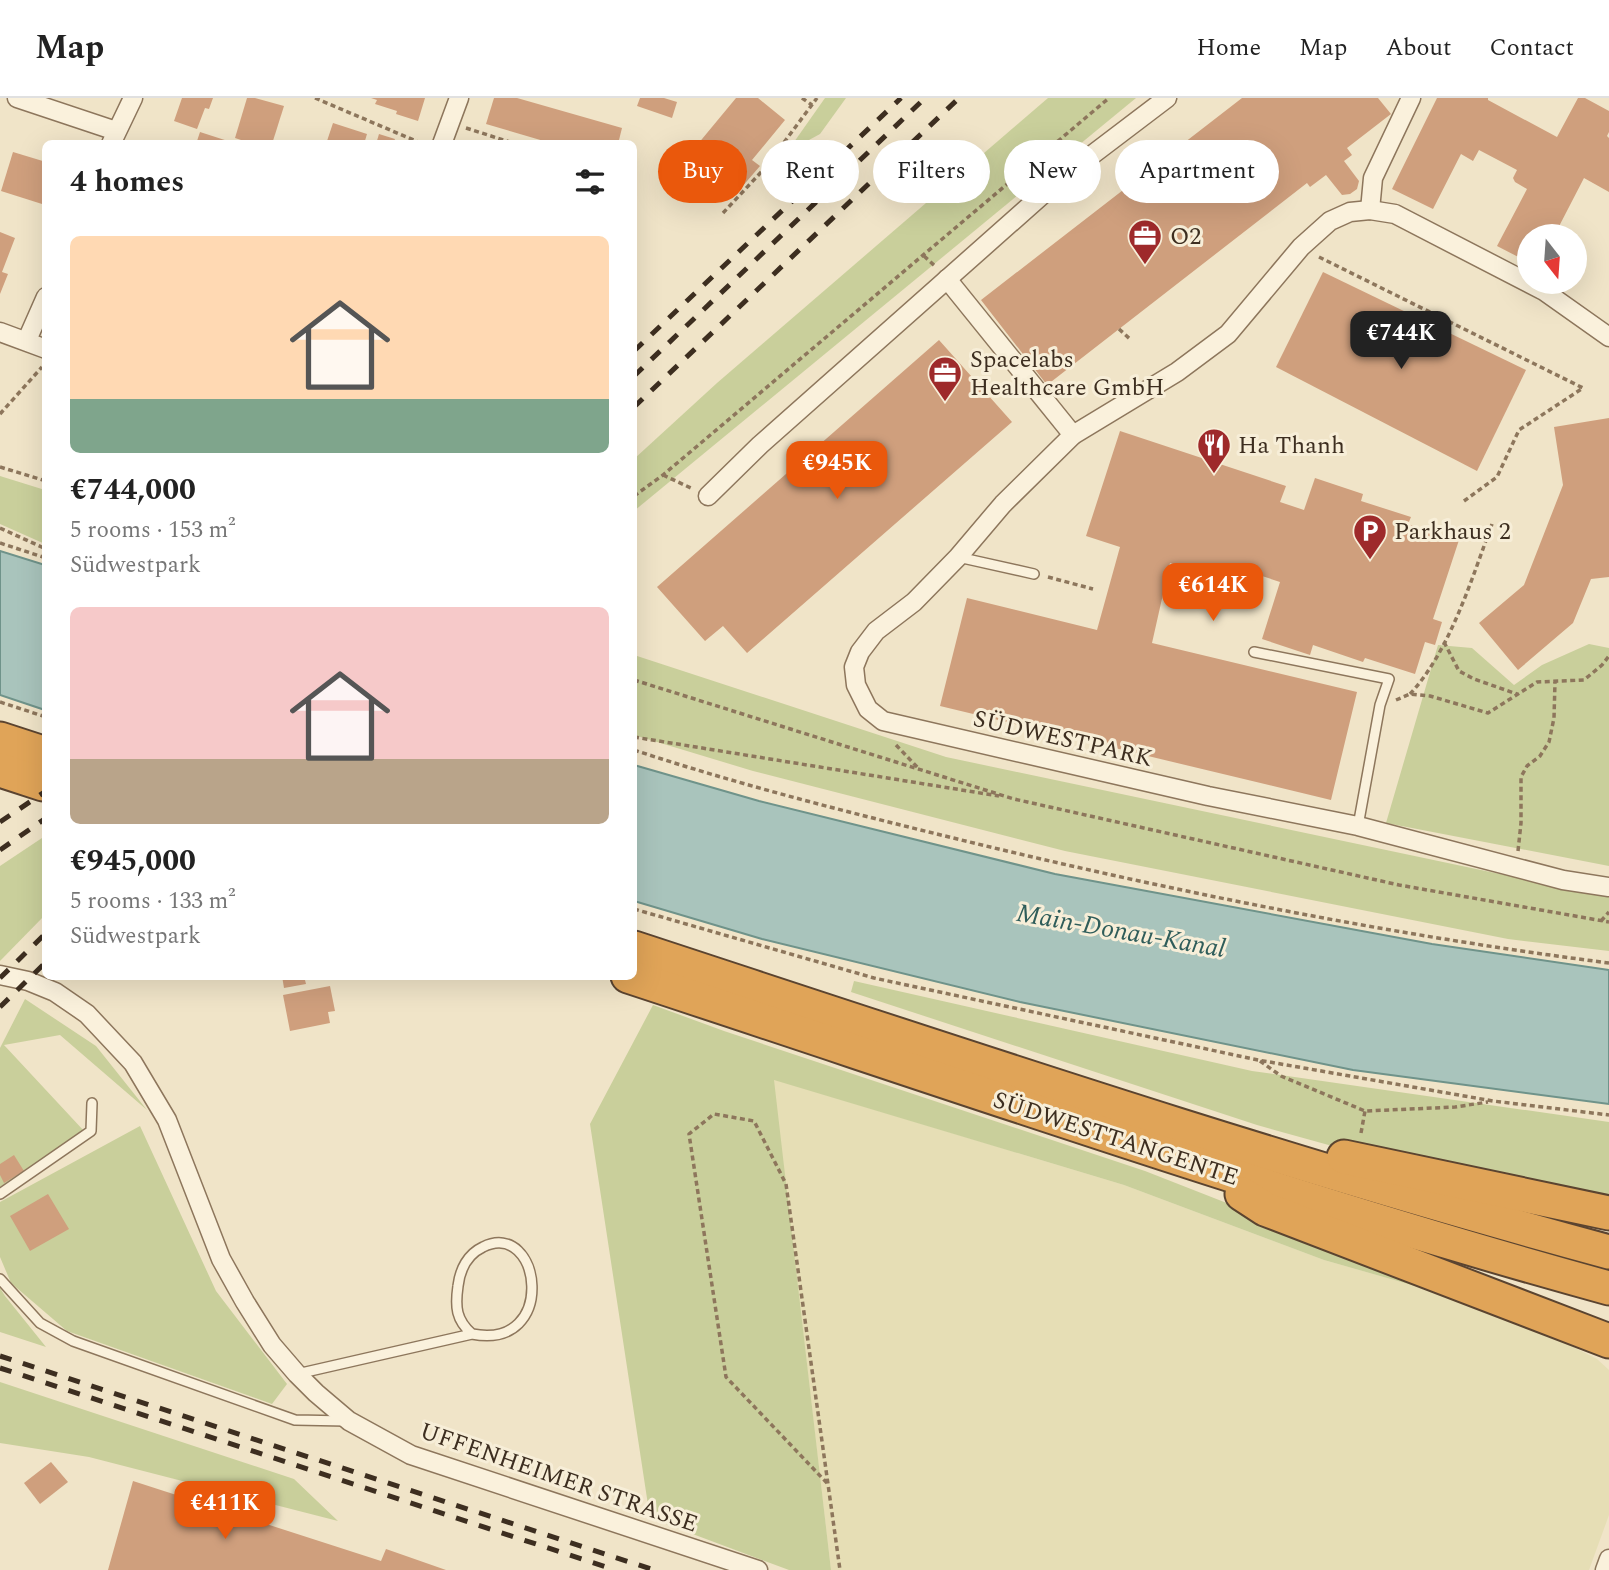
<!DOCTYPE html>
<html lang="en">
<head>
<meta charset="utf-8">
<style>
  body { margin:0; font-family:Spectral,serif; background:#f2f2f2; color:#222; height:100vh; display:flex; flex-direction:column; font-size:26px; white-space:nowrap }
  * { box-sizing:border-box; margin:0 }
  p { font-size:23px; color:#767676 }
  .icon { flex:none; width:38px; height:38px; fill:none; stroke:currentColor; stroke-width:2; stroke-linecap:round; stroke-linejoin:round }
  .map { position:relative; flex:1; overflow:hidden }
  .drawer { position:absolute; left:42px; top:42px; width:595px; height:840px; display:flex; flex-direction:column; background:#fff; border-radius:10px; box-shadow:0 7px 28px #0002 }
  .drawer>* { flex:none }
  .hud { position:absolute; left:658px; top:42px; width:665px; height:63px; display:flex; gap:14px }
  .needle { width:46px; rotate:163deg }
  .controls { position:absolute; left:1517px; top:126px; display:grid; gap:14px }
  .controls a { display:grid; place-items:center; width:70px; height:70px; border-radius:50%; background:#fff; box-shadow:0 7px 28px #0002; font-size:35px }
  .price { position:absolute; translate:-50% -60px; padding:0 16px; border-radius:14px; background:#ea580c; color:#fff; font-size:23px; line-height:46px; filter:drop-shadow(0 2px 4px #0008) }
  .price::after { content:''; position:absolute; left:50%; top:42px; width:21px; height:16px; margin-left:-10px; background:inherit; clip-path:polygon(0 0,100% 0,50% 100%) }
  .price.on { background:#222; color:#fff }
  ul { padding:0; list-style:none }
  li { display:grid; align-content:center; gap:14px; height:371px; padding:0 28px }
  li span { display:grid; place-items:center; height:217px; border-radius:10px; color:#555 }
  li>.icon { margin-inline-start:auto }
  span .icon { width:126px; height:126px; fill:#fffc; stroke-width:1 }
  li b { font-size:30px }
  h2 { display:flex; justify-content:space-between; align-items:center; height:84px; padding:0 28px; font-size:30px }
  .chip { padding:0 24px; border-radius:32px; background:#fff; box-shadow:0 7px 28px #0002; font-size:24px; line-height:63px }
  .chip.on { background:#ea580c; color:#fff }
  header { display:flex; align-items:center; gap:42px; box-sizing:border-box; height:98px; padding:0 35px; background:#fff; border-bottom:2px solid #e0e0e0 }
  header strong { font-size:33px }
  nav { display:flex; gap:38px; margin-inline-start:auto; font-size:24px }
  .map>svg:first-child { display:block }
</style>
</head>
<body>
<header>
<strong>Map</strong>
<nav><a>Home</a><a>Map</a><a>About</a><a>Contact</a></nav>
</header>
<div class="map">
<svg width="1609" height="1472" viewBox="0 0 1609 1472">
  <rect width="100%" height="100%" fill="#f0e4c8"/>
  <path fill="#e6deb5" d="M773,981L1124,1087L1324,1162L1503,1213L1597,1261L1609,1272V1417L1589,1472H831Z"/>
  <g fill="#c9cf9b">
    <path d="M825,0H846L820,36L787,54Z"/>
    <path d="M1048,0H1136L634,413V361L717,285Z"/>
    <path d="M0,378L45,392V446L0,426Z"/>
    <path d="M1589,546L1609,550V768L1386,725L1438,547L1472,550L1514,587L1542,567Z"/>
    <path d="M634,557L946,659L1609,799V853L1508,841L1065,753L753,673L634,637Z"/>
    <path d="M45,738V817L0,863V768Z"/>
    <path d="M854,883L1252,973L1609,1024V1106L1343,1051L1257,1027L851,894Z"/>
    <path d="M25,901L96,948L147,1012L60,937L4,947L84,1033L0,1089V950Z"/>
    <path d="M653,907L724,933L1145,1073L1503,1213L1324,1162L1124,1087L774,982L831,1472H789L650,1420L590,1026Z"/>
    <path d="M140,1028L216,1193L287,1286L272,1306L67,1233L11,1185L0,1159V1104Z"/>
    <path d="M0,1190L5,1198L46,1249L0,1234Z"/>
    <path d="M0,1284L294,1381L338,1423L89,1359L0,1345Z"/>
  </g>
  <g fill="#a9c4bc" stroke="#6f938a" stroke-width="2">
    <path d="M0,453L45,467V612L0,597Z"/>
    <path d="M634,667L759,703L1055,776L1432,846L1609,872V1006L1353,972L1020,904L762,841L634,803Z"/>
  </g>
  <g fill="#cf9f7d">
    <path d="M182,0H213L209,11L205,10L197,31L174,23Z"/>
    <path d="M247,0H255L284,8L272,46H253L235,40Z"/>
    <path d="M371,0H425L418,23L396,16L397,13L375,6L377,2Z"/>
    <path d="M494,0H517L622,30L618,46H554L486,26Z"/>
    <path d="M640,0H664L677,4L672,20L637,8Z"/>
    <path d="M736,0H758L785,22L752,62L760,68L741,90L734,84L723,97L683,64Z"/>
    <path d="M1242,0H1378L1391,16L1347,50L1352,57L1344,63L1359,83L1357,91L1350,96L1342,97L1326,77L1310,89L1307,85L1047,287L981,202Z"/>
    <path d="M1437,0H1488V2L1557,39L1578,0H1585L1609,13V34L1607,38L1609,40V94L1584,80L1554,138H1530V165L1497,148L1527,91L1515,84L1513,80L1517,72L1479,52L1473,63L1461,56L1433,111L1392,91Z"/>
    <path d="M333,25L367,36L364,46H326Z"/>
    <path d="M200,34L234,45V46H196Z"/>
    <path d="M379,36L395,41L393,46H376Z"/>
    <path d="M13,54L46,64V94L42,106L1,93Z"/>
    <path d="M0,134L15,140L2,174L8,176L0,196Z"/>
    <path d="M1323,174L1526,272L1477,373L1276,269Z"/>
    <path d="M939,242L1012,324L747,555L723,528L705,543L657,489Z"/>
    <path d="M1609,320V479L1591,481L1573,525L1518,572L1479,525L1524,487L1563,387L1554,329Z"/>
    <path d="M1120,333L1286,388L1280,404L1304,412L1315,380L1363,396L1361,403L1411,419L1408,426L1459,442L1433,521L1442,524L1435,547L1425,544L1415,576L1365,560L1363,564L1313,547L1310,557L1262,541L1280,484L1259,477L1253,493L1170,465L1152,545L1357,594L1331,702L940,608L967,500L1097,532L1120,449L1086,438Z"/>
    <path d="M282,878H304L306,886L284,890Z"/>
    <path d="M330,888L335,913L328,914L330,925L290,933L283,897Z"/>
    <path d="M14,1057L24,1073L4,1085L0,1077V1066Z"/>
    <path d="M48,1096L69,1131L30,1153L10,1118Z"/>
    <path d="M51,1364L68,1384L40,1406L24,1385Z"/>
    <path d="M133,1383L381,1463L386,1451L446,1472H108Z"/>
  </g>
  <g fill="none" stroke-linecap="round" stroke-linejoin="round">
    <g stroke="#8d765c" stroke-width="12">
      <g id="lane">
        <path d="M958,459L1034,476"/>
        <path d="M1254,554L1389,581L1380,607L1358,728"/>
        <path d="M0,1096L91,1033L92,1005"/>
        <path d="M0,1181L40,1225L73,1243L295,1322L346,1323"/>
        <path d="M297,1276L472,1236C559,1253 541,1120 483,1149C468,1156 460,1171 458,1188C455,1209 456,1222 472,1236"/>
      </g>
    </g>
    <g stroke="#8d765c" stroke-width="21">
      <g id="street">
        <path d="M17,0L116,33"/>
        <path d="M111,46L133,0"/>
        <path d="M442,46L459,0"/>
        <path d="M1370,112L1373,80L1411,0"/>
        <path d="M947,181L1073,337"/>
        <path d="M0,234L46,251"/>
        <path d="M1609,239L1544,193L1395,116L1370,112L1350,114L1330,123L1301,149L1228,236L1177,274L1073,337L1003,406L958,459L914,504L876,533L860,554L854,569L856,587L868,611L883,623L1208,698L1358,728L1563,782L1609,789"/>
        <path d="M27,242L46,199"/>
        <path d="M708,398L760,347L1059,82L1167,0"/>
        <path d="M0,877L28,883L55,894L87,916L133,965L167,1022L221,1161L245,1204L272,1247L297,1276L316,1295L349,1323L411,1357L758,1472"/>
        <path d="M1605,1472L1609,1461"/>
      </g>
    </g>
    <g stroke="#5b4430" stroke-width="37">
      <g id="highway">
        <path d="M0,641L46,656"/>
        <path d="M0,672L43,686"/>
        <path d="M634,850C957,956 1280,1065 1609,1154"/>
        <path d="M628,878C954,985 1278,1099 1609,1190"/>
        <path d="M1344,1059L1609,1115"/>
        <path d="M1242,1096L1265,1111L1609,1243"/>
      </g>
    </g>
    <g stroke="#8d765c" stroke-width="3.5" stroke-dasharray="5 3.5" stroke-linecap="butt">
      <path d="M315,0L423,46"/>
      <path d="M802,0L812,7"/>
      <path d="M466,30L516,46"/>
      <path d="M723,115L765,70L817,0"/>
      <path d="M924,158L936,169"/>
      <path d="M1319,159L1583,290L1519,332L1497,379L1464,403"/>
      <path d="M1119,231L1130,241"/>
      <path d="M0,316L42,269"/>
      <path d="M0,369L46,383"/>
      <path d="M663,377L693,391"/>
      <path d="M634,398L663,377L1109,0"/>
      <path d="M0,430L46,451"/>
      <path d="M0,445L46,460"/>
      <path d="M1048,479L1093,491"/>
      <path d="M1444,544L1459,573L1474,581L1517,596"/>
      <path d="M634,582L1014,701L1399,787L1609,824"/>
      <path d="M1410,596C1450,553 1472,480 1492,426"/>
      <path d="M1396,602L1410,596L1430,598L1488,615L1537,584L1584,582L1602,567L1609,558"/>
      <path d="M0,604L46,619"/>
      <path d="M634,639L999,698"/>
      <path d="M896,647L920,672"/>
      <path d="M634,652C749,690 867,719 986,748C1191,797 1399,838 1609,865"/>
      <path d="M1518,753L1521,725V679L1527,668L1540,658L1549,644L1554,620L1555,584"/>
      <path d="M634,811L874,880L1258,962L1493,1003L1609,1017"/>
      <path d="M1601,823L1609,814"/>
      <path d="M1260,963L1281,978L1365,1013L1455,1009L1488,1004"/>
      <path d="M1361,1035L1365,1013"/>
      <path d="M827,1385L726,1279L689,1036L714,1016L754,1023L786,1086L840,1472"/>
    </g>
    <use href="#lane" stroke="#faf1dc" stroke-width="9"/>
    <use href="#street" stroke="#faf1dc" stroke-width="18"/>
    <use href="#highway" stroke="#e0a458" stroke-width="33"/>
    <g stroke="#3d2e20" stroke-width="5" stroke-dasharray="12 12" stroke-linecap="butt">
      <path d="M634,253L901,0"/>
      <path d="M634,278L925,0"/>
      <path d="M634,309L959,0"/>
      <path d="M0,724L46,693"/>
      <path d="M0,752L46,720"/>
      <path d="M0,880L46,835"/>
      <path d="M0,909L46,864"/>
      <path d="M0,1258L654,1472"/>
      <path d="M0,1270L615,1472"/>
    </g>
  </g>
  <defs>
    <g id="office-pin" transform="scale(1.75)"><path d="M0 17L-7.5 6A9.5 9.5 0 1 1 7.5 6Z" fill="#9e2a2b" stroke="#f7eed8"/><path d="M-6-3h4V-5.5h4V-3h4V5H-6ZM-1-4.5V-3h2v-1.5ZM-6 0V1H6V0Z" fill="#fff"/></g>
    <g id="restaurant-pin" transform="scale(1.75)"><path d="M0 17L-7.5 6A9.5 9.5 0 1 1 7.5 6Z" fill="#9e2a2b" stroke="#f7eed8"/><path d="M-5-6h1v4h1v-4h1v4h1v-4h1v5L-1.5 .5V6h-2V.5L-5-1ZM5-6V6H3V1.5H1.5Q1.5-4 5-6Z" fill="#fff"/></g>
    <g id="parking-pin" transform="scale(1.75)"><path d="M0 17L-7.5 6A9.5 9.5 0 1 1 7.5 6Z" fill="#9e2a2b" stroke="#f7eed8"/><path d="M-3.5-5.5H1a3.5 3.5 0 0 1 0 7H-1V5.5H-3.5ZM-1-3.4V-.6H.8a1.4 1.4 0 0 0 0-2.8Z" fill="#fff"/></g>
  </defs>
  <g fill-rule="evenodd">
    <use href="#office-pin" x="1145" y="138"/>
    <use href="#office-pin" x="945" y="275"/>
    <use href="#restaurant-pin" x="1214" y="347"/>
    <use href="#parking-pin" x="1370" y="433"/>
  </g>
  <g text-anchor="middle" stroke-width="6" stroke-linejoin="round" paint-order="stroke">
    <g font-size="24" fill="#3d2e20" stroke="#f7eed8" text-anchor="start">
      <text x="1170" y="146">O2</text>
      <text x="970" y="269">Spacelabs<tspan x="970" dy="28">Healthcare GmbH</tspan></text>
      <text x="1238" y="355">Ha Thanh</text>
      <text x="1394" y="441">Parkhaus 2</text>
    </g>
    <g font-size="24" fill="#3d2e20" stroke="#f7eed8">
      <text transform="translate(1063 640) rotate(13)" y="8">SÜDWESTPARK</text>
      <text transform="translate(1116 1040) rotate(18)" y="8">SÜDWESTTANGENTE</text>
      <text transform="translate(559 1379) rotate(19)" y="8">UFFENHEIMER STRASSE</text>
    </g>
    <g font-size="26" font-style="italic" fill="#2f5d5a" stroke="#f7eed8">
      <text transform="translate(1121 832) rotate(10)" y="9">Main-Donau-Kanal</text>
    </g>
  </g>
</svg>
<div class="controls">
<a><svg class="needle" viewBox="-14 -14 28 28"><path d="M0-13l5 13h-10z" fill="#e53935"/><path d="M0 13l5-13h-10z" fill="#767676"/></svg></a>
</div>
<b class="price on" style="left:1401px;top:273px">€744K</b>
<b class="price" style="left:837px;top:403px">€945K</b>
<b class="price" style="left:1213px;top:525px">€614K</b>
<b class="price" style="left:225px;top:1443px">€411K</b>
<div class="hud">
<a class="chip on">Buy</a>
<a class="chip">Rent</a>
<a class="chip">Filters</a>
<a class="chip">New</a>
<a class="chip">Apartment</a>
</div>
<section class="drawer">
<h2>4 homes<svg class="icon" aria-label="filters" viewBox="0 0 24 24"><path d="M4 7h16M4 17h16"/><circle cx="9" cy="7" r="2"/><circle cx="15" cy="17" r="2"/></svg></h2>
<ul>
<li><span style="background:linear-gradient(#ffd9b3 75%,#7fa58c 0)"><svg class="icon" aria-label="home" viewBox="0 0 24 24"><path d="M3 11l9-7 9 7M6 9v11h12V9"/></svg></span><div><b>€744,000</b><p>5 rooms · 153 m²</p><p>Südwestpark</p></div></li>
<li><span style="background:linear-gradient(#f6c9c9 70%,#b9a48a 0)"><svg class="icon" aria-label="home" viewBox="0 0 24 24"><path d="M3 11l9-7 9 7M6 9v11h12V9"/></svg></span><div><b>€945,000</b><p>5 rooms · 133 m²</p><p>Südwestpark</p></div></li>
</ul>
</section>
</div>
</body>
</html>
